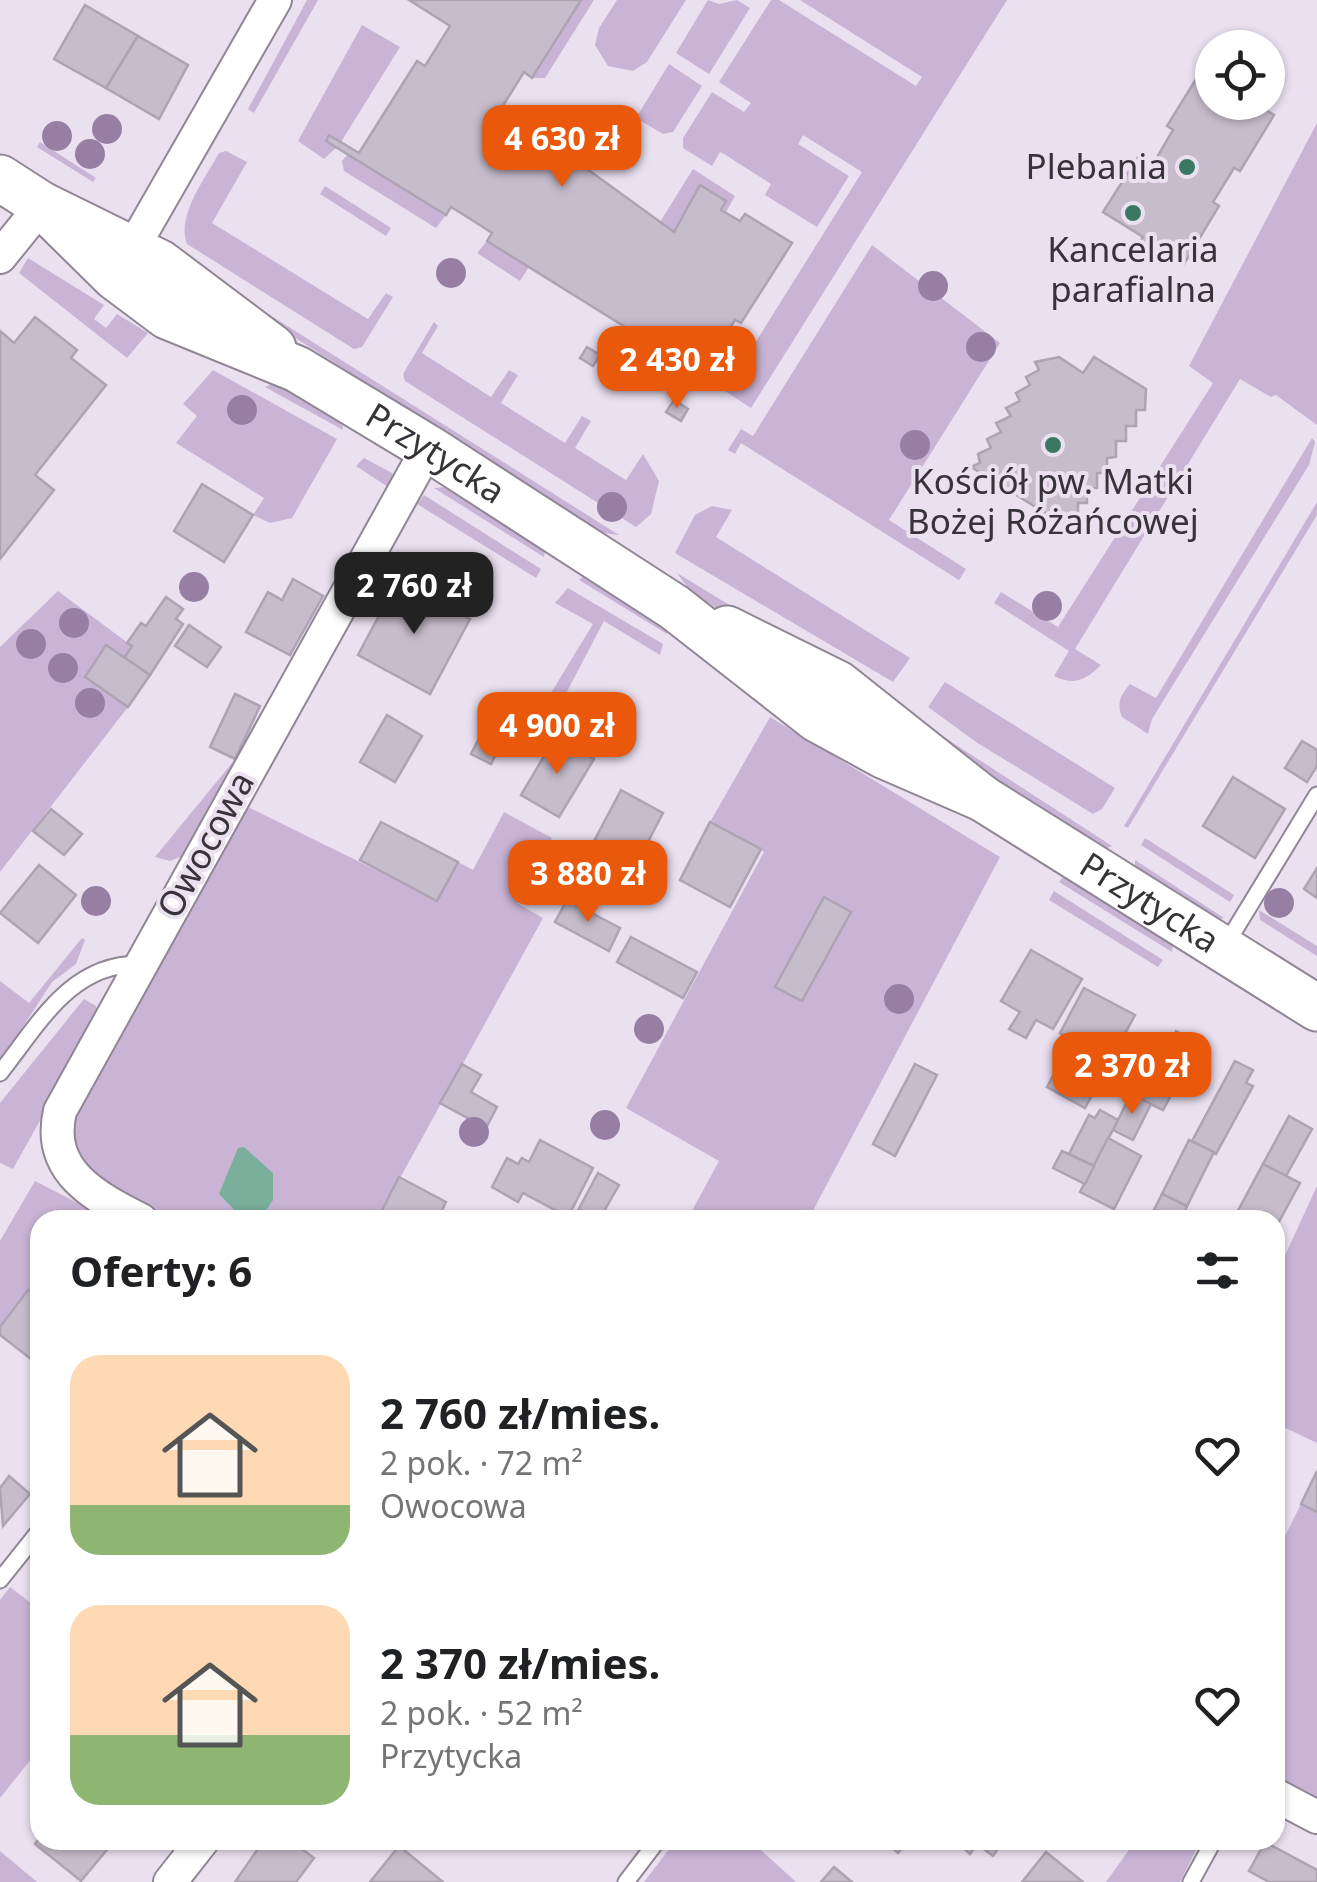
<!DOCTYPE html>
<html lang="pl">
<head>
<meta charset="utf-8">
<style>
  body { margin:0; font-family:"Noto Sans",sans-serif; background:#f2f2f2; color:#202124; height:100vh; display:flex; flex-direction:column; font-size:38px; white-space:nowrap }
  * { box-sizing:border-box; margin:0 }
  p { font-size:32px; color:#757577 }
  .icon { flex:none; width:55px; height:55px; fill:none; stroke:currentColor; stroke-width:2; stroke-linecap:round; stroke-linejoin:round }
  .map { position:relative; flex:1; overflow:hidden }
  .drawer { position:absolute; left:30px; top:1210px; width:1255px; height:640px; display:flex; flex-direction:column; background:#fff; border-radius:30px; box-shadow:0 2px 8px #0004 }
  .drawer>* { flex:none }
  .fabs { position:absolute; left:1195px; top:30px; display:grid; gap:20px }
  .fabs a { display:grid; place-items:center; width:90px; height:90px; border-radius:50%; background:#fff; box-shadow:0 2px 8px #0004; font-size:50px }
  .price { position:absolute; translate:-50% -85px; padding:0 22px; border-radius:20px; background:#ea580c; color:#fff; font-size:32px; line-height:65px; filter:drop-shadow(0 2px 5px #0008) }
  .price::after { content:''; position:absolute; left:50%; top:60px; width:30px; height:22px; margin-left:-15px; background:inherit; clip-path:polygon(0 0,100% 0,50% 100%) }
  .price.selected { background:#222; color:#fff }
  ul { padding:0; list-style:none }
  li { display:flex; align-items:center; gap:30px; height:250px; padding:0 40px }
  li span { display:grid; place-items:center; flex:none; width:280px; height:200px; border-radius:30px; color:#555 }
  li>.icon { margin-inline-start:auto }
  span .icon { width:120px; height:120px; fill:#fffc; stroke-width:1 }
  li b { font-size:42px }
  h2 { display:flex; justify-content:space-between; align-items:center; height:120px; padding:0 40px; font-size:42px }
  .map>svg:first-child { display:block }
</style>
</head>
<body>
<div class="map">
<svg width="1317" height="1882" viewBox="0 0 1317 1882">
  <rect width="100%" height="100%" fill="#eae0f0"/>
  <g fill="#cab4d6">
    <path d="M307,0H318L254,113L248,109Z"/>
    <path d="M581,0H594L545,78H532Z"/>
    <path d="M617,0H686L647,62L633,71L608,66L595,45L599,28Z"/>
    <path d="M708,0L719,4L737,0L750,8L709,74L676,53Z"/>
    <path d="M771,0H779L916,86L922,77L800,0H1007L751,408L725,391L862,172L803,135L798,144L849,176L817,227L765,195L771,184L724,154L720,152L712,166L683,148V138L712,92L744,112L751,103L719,82Z"/>
    <path d="M362,25L400,47L341,142L330,135L326,140L337,147L324,159L298,141Z"/>
    <path d="M669,64L702,86L673,132L663,134L636,118Z"/>
    <path d="M1317,123V425L1276,395L1271,397L1240,379L1075,649L1101,665C1086,680 1074,686 1054,676L1069,651L994,603L1001,592L1058,627L1213,383L1189,366Z"/>
    <path d="M40,142L96,178L93,182L37,147Z"/>
    <path d="M226,151L247,162L212,223L368,319L386,293L393,297L362,347L354,349L187,244C176,216 206,177 219,153Z"/>
    <path d="M348,154L446,215L436,228L344,171L342,161Z"/>
    <path d="M693,169L735,196L726,212L700,185L674,232L660,222Z"/>
    <path d="M325,186L391,228L386,236L320,194Z"/>
    <path d="M487,241L529,267L520,281L477,253Z"/>
    <path d="M872,245L1000,343L889,520L966,569L959,580L741,443L735,454L728,450L741,429L753,436Z"/>
    <path d="M28,258L104,305L94,319L106,328L117,314L148,333L127,358L19,273Z"/>
    <path d="M235,293L619,535L603,533L259,315Z"/>
    <path d="M434,322L438,326L422,353L491,397L509,370L518,375L501,403L565,443L582,416L591,421L575,448L626,480L643,454L659,481L651,514L636,527L405,381L403,374Z"/>
    <path d="M213,370L337,439L292,518L270,523L253,515L264,498L176,443L197,416L183,404Z"/>
    <path d="M273,383L342,419L343,430L265,387Z"/>
    <path d="M1312,438L1315,442L1309,465L1152,719L1148,734L1122,717C1116,703 1121,695 1130,684L1156,698Z"/>
    <path d="M364,458L392,473L395,480L291,675L284,671L388,487L356,466Z"/>
    <path d="M448,487L545,550L544,557L434,488Z"/>
    <path d="M424,495L541,569L536,578L417,504Z"/>
    <path d="M1317,502V515L1128,828L1124,826Z"/>
    <path d="M712,506L732,510L716,537L910,658L893,682L675,553L695,515Z"/>
    <path d="M677,573L736,609L726,614L691,592Z"/>
    <path d="M585,575L668,626L667,634L579,580Z"/>
    <path d="M568,588L663,644L660,655L604,621L541,741L526,734L593,624L555,603Z"/>
    <path d="M58,591L132,646L124,658L105,645L85,677L128,707L0,872V647Z"/>
    <path d="M945,682L1115,788L1102,809L1093,814L976,742L928,707Z"/>
    <path d="M269,698L273,703L183,856L170,861L155,857L232,763Z"/>
    <path d="M770,717L1000,857L808,1220H687L719,1161L626,1108L764,852L710,822Z"/>
    <path d="M930,728L1112,846L1105,849C1074,830 940,754 930,728Z"/>
    <path d="M246,806L437,900L458,862L473,870L504,812L552,838L517,903L543,918L377,1220H171L98,1184L72,1150V1121Z"/>
    <path d="M1145,838L1234,895L1230,902L1141,845Z"/>
    <path d="M1135,860L1224,918L1213,921L1135,872Z"/>
    <path d="M1064,876L1173,944L1172,952L1059,882Z"/>
    <path d="M1054,891L1163,960L1158,967L1049,900Z"/>
    <path d="M1259,910L1317,946V956L1260,920Z"/>
    <path d="M82,938L85,940L76,964L52,982L0,1062V981L29,1003Z"/>
    <path d="M84,999L96,1006L99,1015L13,1169L0,1163V1103Z"/>
    <path d="M35,1181L111,1220H40V1300L28,1291L0,1327V1241Z"/>
    <path d="M1317,1186V1443L1275,1423V1277Z"/>
    <path d="M1301,1504L1317,1512V1803L1275,1782V1556Z"/>
    <path d="M10,1587L40,1610V1748L0,1798V1600Z"/>
    <path d="M676,1840H750L796,1882H644Z"/>
    <path d="M1136,1840H1201L1180,1882H1106Z"/>
    <path d="M0,1851L37,1882H0Z"/>
  </g>
  <path fill="#79af9b" d="M244,1147L273,1173V1200L260,1220L241,1217L219,1194L238,1148Z"/>
  <g fill="#c6bccc" stroke="#ada3b2" stroke-width="2.5">
    <path d="M409,0H581L532,78L524,72L499,112L508,118L503,125L583,166L674,232L700,185L726,201L721,210L740,221L745,214L792,243L741,323L735,320L727,333L733,336L707,378L487,241L492,233L472,220L451,207L446,215L326,141L329,135L359,153L417,61L425,66L450,26Z"/>
    <path d="M85,5L138,36L106,88L54,59Z"/>
    <path d="M138,36L188,65L159,119L106,88Z"/>
    <path d="M1201,71L1212,78V102H1253L1274,115L1240,171L1234,168L1213,202L1219,206L1184,264L1160,249L1155,258L1137,247L1143,237L1103,212L1138,157L1152,166L1173,130L1167,126Z"/>
    <path d="M35,317L77,350L71,358L106,385L35,475L54,490L0,559V331L14,343Z"/>
    <path d="M587,347L600,355L593,366L580,358Z"/>
    <path d="M1059,357L1083,373L1094,357L1146,389L1145,410H1136V426H1126V441H1116V457L1107,458V473H1097V488H1087V503H1078V518L1066,523L1071,529L971,467L980,463L978,454L991,448L987,439L1001,432L996,423L1011,416L1006,408L1020,401L1016,393L1030,385L1026,377L1039,370L1035,362Z"/>
    <path d="M674,400L688,409L681,421L666,412Z"/>
    <path d="M202,484L253,515L224,562L174,531Z"/>
    <path d="M293,579L323,596L290,655L246,632L268,592L282,600Z"/>
    <path d="M398,580L470,619L430,694L358,655Z"/>
    <path d="M166,597L183,609L176,619L183,624L150,675L124,658L132,646L127,643L141,623L146,626Z"/>
    <path d="M189,625L221,647L207,667L175,646Z"/>
    <path d="M106,645L150,675L128,707L85,677Z"/>
    <path d="M235,694L260,706L235,759L210,747Z"/>
    <path d="M387,715L422,736L395,782L360,762Z"/>
    <path d="M489,719L509,730L491,764L471,754Z"/>
    <path d="M556,736L594,759L559,817L521,795Z"/>
    <path d="M1302,741L1317,750V766L1307,782L1285,768Z"/>
    <path d="M1233,777L1285,809L1255,858L1203,826Z"/>
    <path d="M621,790L663,813L642,853L619,841L611,855L592,845Z"/>
    <path d="M51,809L82,834L64,855L33,831Z"/>
    <path d="M381,822L458,862L437,901L360,860Z"/>
    <path d="M710,822L761,849L730,907L680,880Z"/>
    <path d="M39,865L76,895L38,943L0,913Z"/>
    <path d="M1317,868V898L1304,889Z"/>
    <path d="M824,897L851,912L802,1001L775,987Z"/>
    <path d="M567,900L620,928L609,951L555,922Z"/>
    <path d="M631,937L697,972L683,998L617,962Z"/>
    <path d="M1031,950L1082,979L1053,1029L1036,1020L1026,1038L1009,1029L1020,1012L1001,1001Z"/>
    <path d="M1084,988L1135,1015L1085,1108L1047,1087L1072,1040L1060,1033Z"/>
    <path d="M1176,1031L1199,1043L1163,1110L1140,1099Z"/>
    <path d="M1235,1061L1253,1070L1246,1083L1253,1086L1216,1154L1192,1141Z"/>
    <path d="M462,1064L481,1075L471,1092L497,1107L486,1128L440,1103Z"/>
    <path d="M915,1064L937,1075L895,1156L873,1144Z"/>
    <path d="M1131,1094L1151,1104L1133,1140L1113,1130Z"/>
    <path d="M1100,1110L1118,1120L1094,1166L1069,1154L1089,1115L1095,1118Z"/>
    <path d="M1289,1116L1312,1129L1286,1176L1263,1164Z"/>
    <path d="M1108,1138L1141,1156L1114,1209L1080,1192Z"/>
    <path d="M540,1140L593,1168L568,1217L523,1193L518,1202L492,1187L507,1158L518,1164L522,1158L529,1162Z"/>
    <path d="M1189,1140L1214,1152L1187,1206L1162,1194Z"/>
    <path d="M1062,1151L1094,1166L1085,1184L1053,1168Z"/>
    <path d="M1263,1164L1300,1183L1275,1229V1220H1233Z"/>
    <path d="M598,1173L619,1185L599,1220H582L575,1216Z"/>
    <path d="M399,1177L446,1202L437,1220H377Z"/>
    <path d="M1162,1194L1187,1206L1180,1220H1149Z"/>
    <path d="M28,1290L40,1300V1366L0,1335V1327Z"/>
    <path d="M1317,1471V1512L1301,1504Z"/>
    <path d="M9,1476L30,1494L3,1526L0,1488Z"/>
    <path d="M40,1837V1840H115L81,1881L35,1844Z"/>
    <path d="M264,1840H290L314,1858L296,1882H235Z"/>
    <path d="M883,1840H909L898,1853Z"/>
    <path d="M955,1840H1004L993,1856L977,1844L970,1854Z"/>
    <path d="M1265,1842L1317,1870V1882H1269L1249,1871Z"/>
    <path d="M399,1846L443,1882H370Z"/>
    <path d="M1046,1852L1083,1882H1022Z"/>
    <path d="M834,1867L852,1882H821Z"/>
  </g>
  <g fill="none" stroke-linecap="round" stroke-linejoin="round">
    <g stroke="#908695" stroke-width="19">
      <g id="service">
        <path d="M1225,946L1317,795"/>
        <path d="M0,1073C39,1024 70,964 139,964"/>
        <path d="M0,1580L40,1530"/>
        <path d="M626,1882L658,1840"/>
        <path d="M1191,1882L1214,1840"/>
      </g>
    </g>
    <g stroke="#908695" stroke-width="36">
      <g id="minor">
        <path d="M0,257L42,205"/>
        <path d="M123,265L275,0"/>
        <path d="M141,1220C94,1196 46,1171 60,1111L428,448"/>
        <path d="M1275,1795L1317,1817"/>
        <path d="M170,1882L203,1840"/>
      </g>
    </g>
    <g stroke="#908695" stroke-width="49">
      <g id="secondary">
        <path d="M0,178L42,205L160,263L273,348"/>
        <path id="s1" d="M42,205L115,277L167,316L297,369L428,448L674,607L817,719L883,755L982,798"/>
        <path id="s2" d="M727,629L838,684L982,798L1317,1008"/>
      </g>
    </g>
    <use href="#service" stroke="#fff" stroke-width="15"/>
    <use href="#minor" stroke="#fff" stroke-width="32"/>
    <use href="#secondary" stroke="#fff" stroke-width="45"/>
  </g>
  <g fill="#977fa3">
    <circle cx="107" cy="129" r="15"/>
    <circle cx="57" cy="136" r="15"/>
    <circle cx="90" cy="154" r="15"/>
    <circle cx="451" cy="273" r="15"/>
    <circle cx="933" cy="286" r="15"/>
    <circle cx="981" cy="347" r="15"/>
    <circle cx="242" cy="410" r="15"/>
    <circle cx="915" cy="445" r="15"/>
    <circle cx="612" cy="507" r="15"/>
    <circle cx="194" cy="587" r="15"/>
    <circle cx="1047" cy="606" r="15"/>
    <circle cx="74" cy="623" r="15"/>
    <circle cx="31" cy="644" r="15"/>
    <circle cx="63" cy="668" r="15"/>
    <circle cx="90" cy="703" r="15"/>
    <circle cx="96" cy="901" r="15"/>
    <circle cx="1279" cy="903" r="15"/>
    <circle cx="899" cy="999" r="15"/>
    <circle cx="649" cy="1029" r="15"/>
    <circle cx="605" cy="1125" r="15"/>
    <circle cx="474" cy="1132" r="15"/>
  </g>
  <g fill="#3b7864" stroke="#eae0f0" stroke-width="4">
    <circle cx="1187" cy="167" r="10"/>
    <circle cx="1133" cy="213" r="10"/>
    <circle cx="1053" cy="445" r="10"/>
  </g>
  <g text-anchor="middle" stroke-width="8" stroke-linejoin="round" paint-order="stroke">
    <g font-size="35" fill="#37333a" stroke="#eae0f0">
      <text x="1167" y="179" text-anchor="end">Plebania</text>
      <text x="1133" y="262">Kancelaria<tspan x="1133" dy="40">parafialna</tspan></text>
      <text x="1053" y="494">Kościół pw. Matki<tspan x="1053" dy="40">Bożej Różańcowej</tspan></text>
    </g>
    <g font-size="35" fill="#37333a" stroke="#eae0f0">
      <text dy="12" stroke="none"><textPath href="#s1" startOffset="470">Przytycka</textPath></text>
      <text transform="translate(206 845) rotate(-61)" y="12">Owocowa</text>
      <text dy="12" stroke="none"><textPath href="#s2" startOffset="505">Przytycka</textPath></text>
    </g>
  </g>
</svg>
<div class="fabs">
<a><svg class="icon" aria-label="locate" viewBox="0 0 24 24"><circle cx="12" cy="12" r="6"/><path d="M12 2v4M12 18v4M2 12h4M18 12h4"/></svg></a>
</div>
<b class="price" style="left:562px;top:190px">4 630 zł</b>
<b class="price" style="left:677px;top:411px">2 430 zł</b>
<b class="price selected" style="left:414px;top:637px">2 760 zł</b>
<b class="price" style="left:557px;top:777px">4 900 zł</b>
<b class="price" style="left:588px;top:925px">3 880 zł</b>
<b class="price" style="left:1132px;top:1117px">2 370 zł</b>
<section class="drawer">
<h2>Oferty: 6<svg class="icon" aria-label="filters" viewBox="0 0 24 24"><path d="M4 7h16M4 17h16"/><circle cx="9" cy="7" r="2"/><circle cx="15" cy="17" r="2"/></svg></h2>
<ul>
<li><span style="background:linear-gradient(#ffd9b3 75%,#8fb573 0)"><svg class="icon" aria-label="home" viewBox="0 0 24 24"><path d="M3 11l9-7 9 7M6 9v11h12V9"/></svg></span><div><b>2 760 zł/mies.</b><p>2 pok. · 72 m²</p><p>Owocowa</p></div><svg class="icon" aria-label="heart" viewBox="0 0 24 24"><path d="M12 20l-8-8c-3-5 5-10 8-4 3-6 11-1 8 4z"/></svg></li>
<li><span style="background:linear-gradient(#ffd9b3 65%,#8fb573 0)"><svg class="icon" aria-label="home" viewBox="0 0 24 24"><path d="M3 11l9-7 9 7M6 9v11h12V9"/></svg></span><div><b>2 370 zł/mies.</b><p>2 pok. · 52 m²</p><p>Przytycka</p></div><svg class="icon" aria-label="heart" viewBox="0 0 24 24"><path d="M12 20l-8-8c-3-5 5-10 8-4 3-6 11-1 8 4z"/></svg></li>
</ul>
</section>
</div>
</body>
</html>
